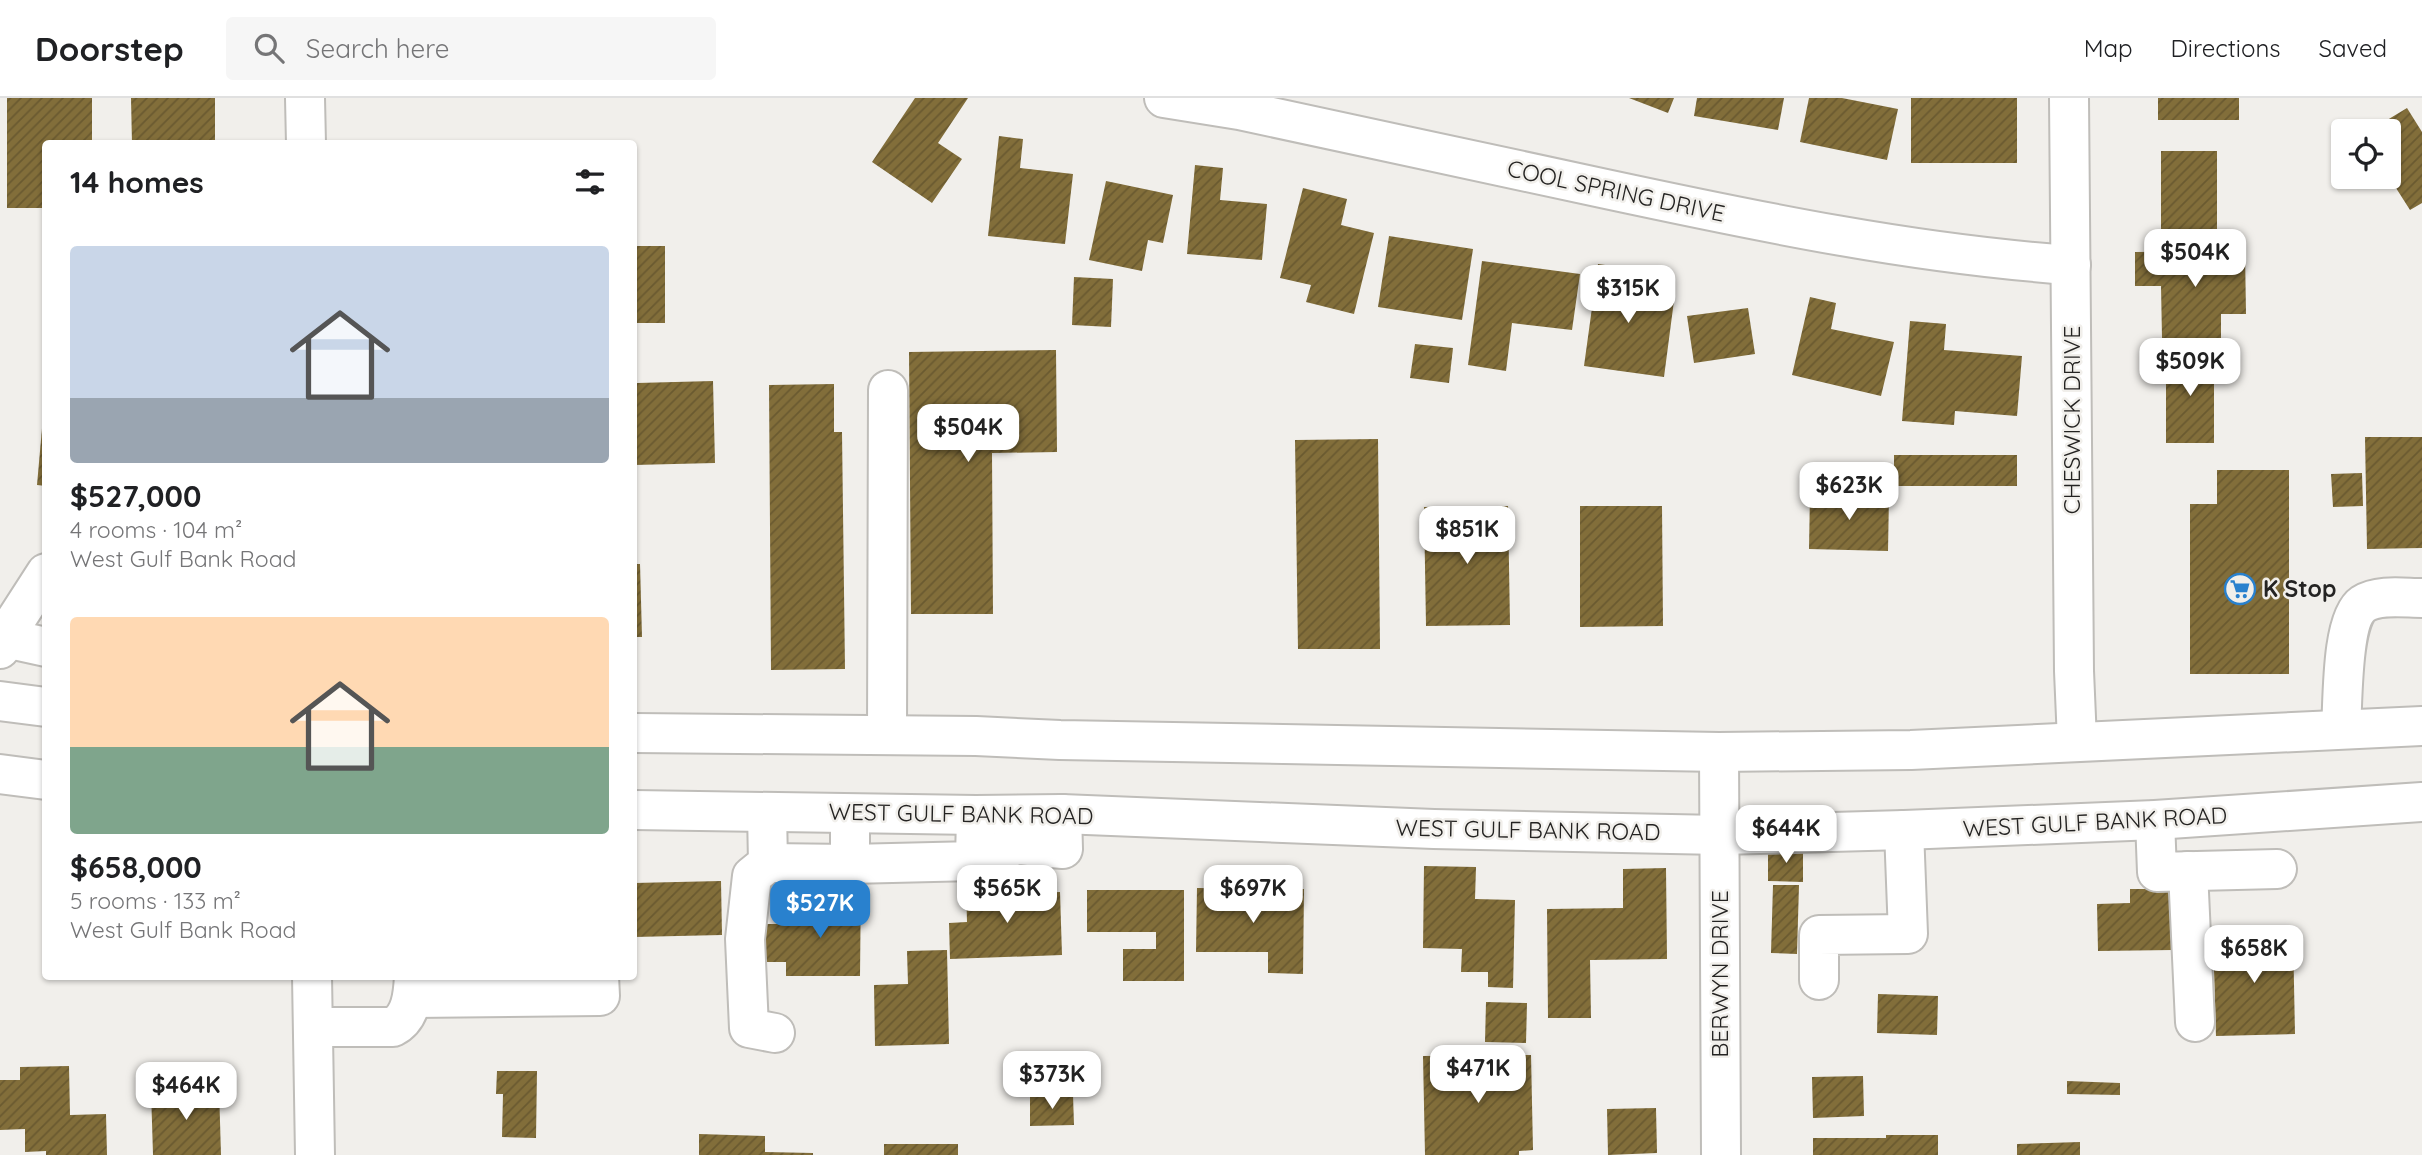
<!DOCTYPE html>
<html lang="en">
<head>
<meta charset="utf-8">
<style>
  body { margin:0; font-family:Quicksand,sans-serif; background:#f6f6f6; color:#202124; height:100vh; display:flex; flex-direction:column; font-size:26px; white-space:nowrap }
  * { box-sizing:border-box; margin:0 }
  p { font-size:23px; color:#757577 }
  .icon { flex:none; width:38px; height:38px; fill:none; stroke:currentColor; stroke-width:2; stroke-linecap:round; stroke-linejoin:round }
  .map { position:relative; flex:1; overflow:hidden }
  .sheet { position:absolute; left:42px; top:42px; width:595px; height:840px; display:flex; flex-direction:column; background:#fff; border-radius:7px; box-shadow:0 2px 5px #0004 }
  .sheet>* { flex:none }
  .fabs { position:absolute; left:2331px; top:21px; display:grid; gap:14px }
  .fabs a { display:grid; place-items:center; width:70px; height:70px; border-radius:7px; background:#fff; box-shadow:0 2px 5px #0004; font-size:35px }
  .price { position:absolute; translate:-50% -60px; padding:0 16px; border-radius:14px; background:#fff; color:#222; font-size:23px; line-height:46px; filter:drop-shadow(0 2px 4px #0008) }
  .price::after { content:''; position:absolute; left:50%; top:42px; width:21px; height:16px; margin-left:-10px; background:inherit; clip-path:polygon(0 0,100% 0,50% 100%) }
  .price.on { background:#2981ce; color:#fff }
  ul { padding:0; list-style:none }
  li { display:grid; align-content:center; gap:14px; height:371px; padding:0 28px }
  li span { display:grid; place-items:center; height:217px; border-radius:7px; color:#555 }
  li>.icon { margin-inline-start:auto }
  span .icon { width:126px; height:126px; fill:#fffc; stroke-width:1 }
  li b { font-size:30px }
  h2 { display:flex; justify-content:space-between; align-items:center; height:84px; padding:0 28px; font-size:30px }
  header { display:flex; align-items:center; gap:42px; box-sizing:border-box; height:98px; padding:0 35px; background:#fff; border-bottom:2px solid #e0e0e0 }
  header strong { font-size:33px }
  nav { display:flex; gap:38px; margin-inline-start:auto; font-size:24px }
  .search { width:490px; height:63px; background:#f6f6f6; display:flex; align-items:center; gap:18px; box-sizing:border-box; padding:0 24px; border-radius:7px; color:#757577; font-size:26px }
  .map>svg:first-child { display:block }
</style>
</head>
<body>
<header>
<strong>Doorstep</strong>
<div class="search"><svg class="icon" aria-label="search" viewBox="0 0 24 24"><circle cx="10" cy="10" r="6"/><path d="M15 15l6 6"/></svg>Search here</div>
<nav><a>Map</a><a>Directions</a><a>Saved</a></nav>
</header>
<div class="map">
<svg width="2422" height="1057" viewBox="0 0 2422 1057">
  <defs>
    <pattern id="building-hatch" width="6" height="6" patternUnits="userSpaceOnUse" patternTransform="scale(1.75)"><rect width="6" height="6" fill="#826e3a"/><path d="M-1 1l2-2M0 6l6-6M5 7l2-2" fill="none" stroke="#6a5a30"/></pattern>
  </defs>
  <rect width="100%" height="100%" fill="#f1efeb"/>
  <g fill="url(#building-hatch)">
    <path d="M7,0H92V46H46V110H7Z"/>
    <path d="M131,0H215V46H132Z"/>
    <path d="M915,0H968L938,45L962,61L932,105L872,64Z"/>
    <path d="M1629,0H1674L1668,15Z"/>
    <path d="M1697,0H1784L1778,32L1694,18Z"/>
    <path d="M1809,0H1842L1898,11L1887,62L1800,44Z"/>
    <rect x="1911" y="0" width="106" height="65"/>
    <rect x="2158" y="0" width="81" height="22"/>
    <path d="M2407,10L2422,34V105L2410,112L2389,79V33H2369Z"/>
    <path d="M999,38L1023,41L1020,70L1073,76L1065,146L988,138Z"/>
    <rect x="2161" y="53" width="56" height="88"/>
    <path d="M1195,67L1223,70L1220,102L1267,106L1262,162L1187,156Z"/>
    <path d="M1106,83L1173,97L1163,145L1148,142L1142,173L1089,162Z"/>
    <path d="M1303,90L1347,101L1341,127L1374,135L1354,216L1306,204L1311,187L1280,180Z"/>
    <path d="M1389,138L1473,151L1462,222L1378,209Z"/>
    <rect x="634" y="148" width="31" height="77"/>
    <path d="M2245,153L2246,216H2221V240H2162L2161,188H2135V154Z"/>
    <path d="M1482,163L1580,176L1572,232L1512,225L1506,273L1468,267Z"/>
    <path d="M1598,166L1634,171L1632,189L1675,195L1664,279L1584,268Z"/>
    <path d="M1074,179L1113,181L1111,229L1072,227Z"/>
    <path d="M1810,199L1836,205L1831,231L1894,244L1881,298L1792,277Z"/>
    <path d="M1748,210L1755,256L1694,265L1687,218Z"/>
    <path d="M1910,223L1946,226L1944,252L2022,258L2017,318L1955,313L1954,327L1902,323Z"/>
    <path d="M1415,246L1453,250L1449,285L1410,280Z"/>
    <path d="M1056,252L1057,354L992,355L993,516H911L909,254Z"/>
    <rect x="2166" y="256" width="48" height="89"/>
    <path d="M634,279H637V285L713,283L715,365L634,367Z"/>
    <path d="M834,286V334H842L845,571L771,572L769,287Z"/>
    <path d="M44,308H46V388L37,387Z"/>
    <path d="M2365,339H2422V450L2367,451Z"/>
    <path d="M1378,341L1380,551H1298L1295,342Z"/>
    <rect x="1894" y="357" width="123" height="31"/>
    <path d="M2217,372H2289V576H2190V406H2217Z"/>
    <path d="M2362,375L2363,408L2333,409L2331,376Z"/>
    <path d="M1810,395L1889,397L1888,453L1809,451Z"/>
    <path d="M1508,408L1510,527L1426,528L1424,409Z"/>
    <path d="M1580,408H1662L1663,528L1580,529Z"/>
    <path d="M634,466H640L642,539H634Z"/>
    <path d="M1768,750L1803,751V784L1768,783Z"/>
    <path d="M1424,768L1476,769L1475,801L1515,802L1513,890L1488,889V874H1461L1462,851L1423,850Z"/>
    <path d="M1666,770L1667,861L1590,862L1591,920H1548L1547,811L1623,810V771Z"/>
    <path d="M838,779H861L860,878H786V864H761V826H838Z"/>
    <path d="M721,783L722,837L634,839V785Z"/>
    <path d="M1001,785V796L1060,794L1062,857L950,861L949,825L967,824L966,786Z"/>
    <path d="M1773,787H1799L1797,856L1771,855Z"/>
    <path d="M1197,790L1304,791L1303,876L1268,875V854H1196Z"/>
    <path d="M2130,791H2172L2173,852L2098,853L2097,806L2130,805Z"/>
    <path d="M1087,792H1184V883H1123V851H1156V834H1087Z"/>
    <path d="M2293,836L2295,936L2216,938L2213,838Z"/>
    <path d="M947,852L949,946L875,948L874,887L908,886L907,853Z"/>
    <path d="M1878,896L1938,898L1937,937L1877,935Z"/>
    <path d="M1486,904L1527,905L1526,945L1485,944Z"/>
    <path d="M1531,957L1533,1052L1519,1053V1057H1425L1423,958Z"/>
    <path d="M69,968L70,1017L106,1016L107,1057H46V1053L25,1054V1031L0,1032V982H20V969Z"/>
    <path d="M497,973H537L536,1040L502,1039L503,996H496Z"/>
    <path d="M1863,978L1864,1018L1813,1020L1812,979Z"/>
    <path d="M2067,983L2120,985V997L2067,996Z"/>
    <path d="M219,990L221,1057H153L151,992Z"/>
    <path d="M1073,997L1074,1027L1030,1028V998Z"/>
    <path d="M1656,1010L1657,1055L1608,1057L1607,1011Z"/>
    <path d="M699,1036L765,1038V1054L813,1055V1057H699Z"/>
    <path d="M1886,1037H1938V1057H1813V1040H1886Z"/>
    <path d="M2080,1044V1057H2017V1046Z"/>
    <rect x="884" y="1046" width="74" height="11"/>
  </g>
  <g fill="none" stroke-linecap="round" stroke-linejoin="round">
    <g stroke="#bfbdb9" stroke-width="42">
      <g id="minor">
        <path d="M305,0L306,46"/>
        <path d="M1164,0L1239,12C1361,38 1484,65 1606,91C1760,124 1914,156 2071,167"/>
        <path d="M2069,0L2074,573L2077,643"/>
        <path d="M5,540L46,549"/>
        <path d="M0,551L6,537L46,475"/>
        <path d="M2341,631C2343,604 2341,521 2363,506C2379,496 2404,500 2422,500"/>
        <path d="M887,637L888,292"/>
        <path d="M1719,654L1721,1057"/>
        <path d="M767,714L768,765L752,778L745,841L749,930L775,935"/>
        <path d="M2155,722L2157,774L2277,771"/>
        <path d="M975,763L1017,747L1063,751L1062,716"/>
        <path d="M768,765L850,766V716"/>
        <path d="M850,766L975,763L976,717"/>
        <path d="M2188,773L2195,924"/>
        <path d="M312,878L315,1057"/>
        <path d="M1819,882V837L1908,836L1904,732"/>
        <path d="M413,900L600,898L599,878"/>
        <path d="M313,929H393C411,920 413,897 414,878"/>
      </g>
    </g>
    <g stroke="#bfbdb9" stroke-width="42">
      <g id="major">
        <path d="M0,603L46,609"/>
        <path d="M634,635L976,638L1060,642L1719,654L1911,652L2422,628"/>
        <path d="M0,676L46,682"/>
        <path d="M634,712L976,717L1062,716L1434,731L1720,737L1904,732L2155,722L2422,704"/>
      </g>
    </g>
    <use href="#minor" stroke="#fff" stroke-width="38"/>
    <use href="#major" stroke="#fff" stroke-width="38"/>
  </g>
  <defs>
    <g id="supermarket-ring" transform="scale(1.575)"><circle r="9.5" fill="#f1efeb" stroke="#2981ce" stroke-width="1.5"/><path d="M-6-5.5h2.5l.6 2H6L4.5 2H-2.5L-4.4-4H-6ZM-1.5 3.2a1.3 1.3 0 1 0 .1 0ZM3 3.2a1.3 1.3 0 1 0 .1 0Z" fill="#2981ce"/></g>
  </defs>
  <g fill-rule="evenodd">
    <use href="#supermarket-ring" x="2240" y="491"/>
  </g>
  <g text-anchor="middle" stroke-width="5" stroke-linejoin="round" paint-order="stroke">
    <g font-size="23" fill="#242322" stroke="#f1efeb">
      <text transform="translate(1616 93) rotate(12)" y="8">COOL SPRING DRIVE</text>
      <text transform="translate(2072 322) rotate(-90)" y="8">CHESWICK DRIVE</text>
      <text transform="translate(961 716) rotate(1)" y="8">WEST GULF BANK ROAD</text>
      <text transform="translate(2095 724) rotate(-3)" y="8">WEST GULF BANK ROAD</text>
      <text transform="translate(1528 732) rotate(1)" y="8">WEST GULF BANK ROAD</text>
      <text transform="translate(1720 876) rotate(-90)" y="8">BERWYN DRIVE</text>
    </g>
    <g font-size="23" font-weight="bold" fill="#242322" stroke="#f1efeb" text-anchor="start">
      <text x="2263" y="499">K Stop</text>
    </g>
  </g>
</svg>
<div class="fabs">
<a><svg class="icon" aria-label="locate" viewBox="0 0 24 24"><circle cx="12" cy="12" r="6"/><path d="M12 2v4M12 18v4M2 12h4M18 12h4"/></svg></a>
</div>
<b class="price" style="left:2195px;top:191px">$504K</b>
<b class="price" style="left:1628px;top:227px">$315K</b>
<b class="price" style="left:2190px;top:300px">$509K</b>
<b class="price" style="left:968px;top:366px">$504K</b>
<b class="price" style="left:1849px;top:424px">$623K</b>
<b class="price" style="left:1467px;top:468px">$851K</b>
<b class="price" style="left:1786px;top:767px">$644K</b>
<b class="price" style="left:1007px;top:827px">$565K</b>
<b class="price" style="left:1253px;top:827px">$697K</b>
<b class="price on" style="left:820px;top:842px">$527K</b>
<b class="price" style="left:2254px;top:887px">$658K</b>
<b class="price" style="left:1478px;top:1007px">$471K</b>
<b class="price" style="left:1052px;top:1013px">$373K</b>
<b class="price" style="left:186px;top:1024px">$464K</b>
<section class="sheet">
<h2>14 homes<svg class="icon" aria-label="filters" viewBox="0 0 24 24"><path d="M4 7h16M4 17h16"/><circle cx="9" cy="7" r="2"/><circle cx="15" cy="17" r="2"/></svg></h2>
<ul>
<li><span style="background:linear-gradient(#c9d6e8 70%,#9aa5b1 0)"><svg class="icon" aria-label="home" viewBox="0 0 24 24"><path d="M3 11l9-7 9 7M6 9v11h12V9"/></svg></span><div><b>$527,000</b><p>4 rooms · 104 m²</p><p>West Gulf Bank Road</p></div></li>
<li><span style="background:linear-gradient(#ffd9b3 60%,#7fa58c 0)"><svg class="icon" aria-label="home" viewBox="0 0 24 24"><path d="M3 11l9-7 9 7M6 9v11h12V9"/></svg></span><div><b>$658,000</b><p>5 rooms · 133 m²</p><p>West Gulf Bank Road</p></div></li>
</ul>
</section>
</div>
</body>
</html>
